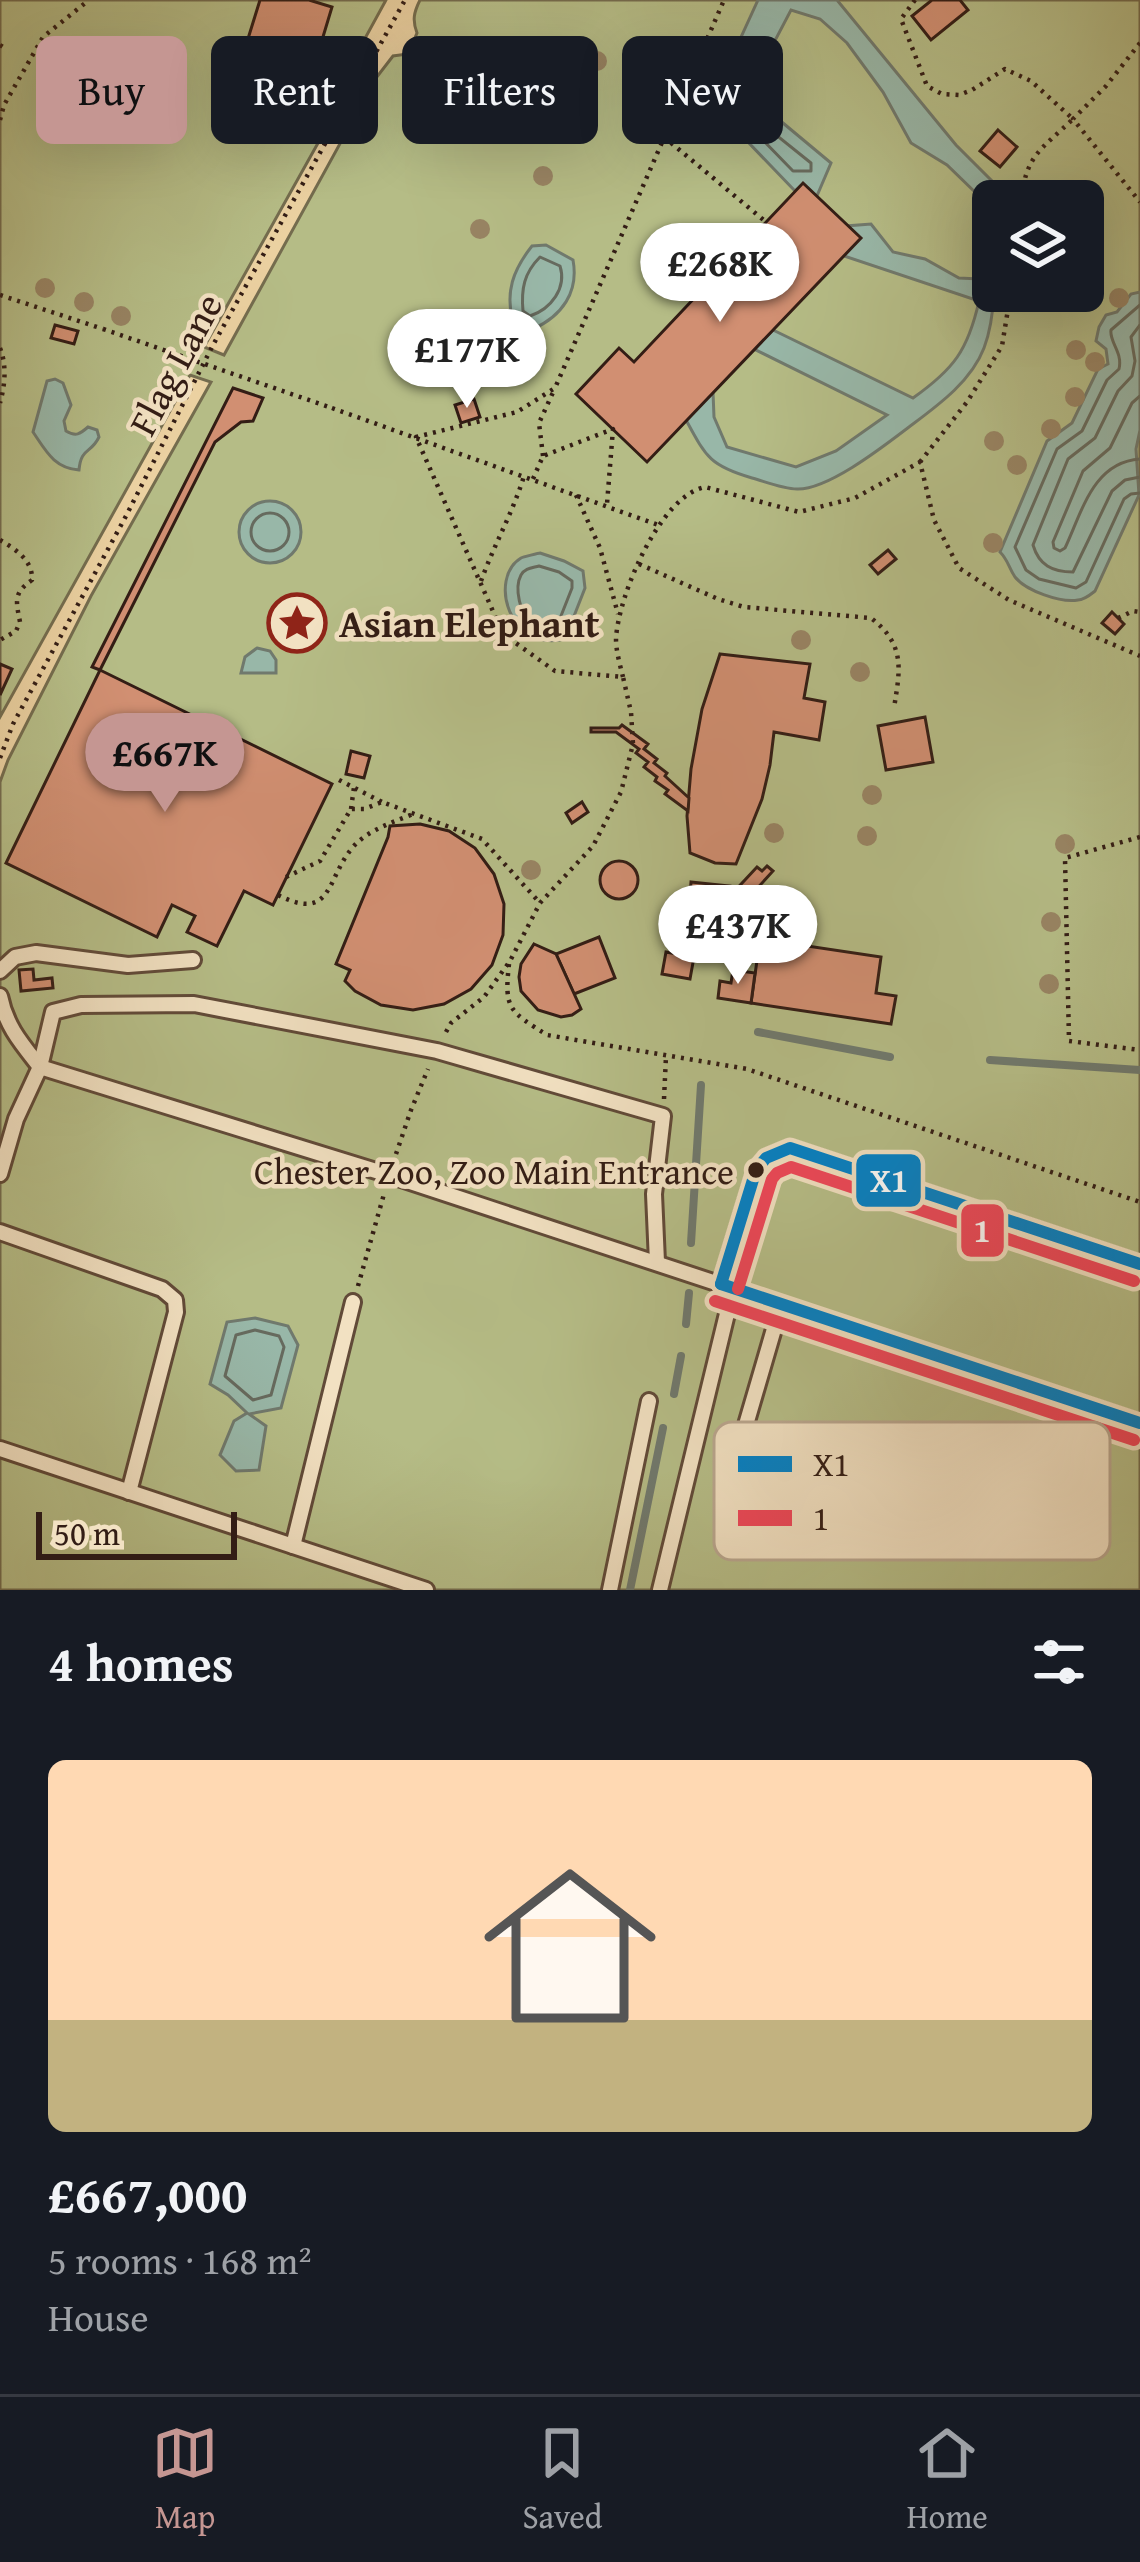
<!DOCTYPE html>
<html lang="en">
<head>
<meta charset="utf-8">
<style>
  body { margin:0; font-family:"Gentium Book Plus",serif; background:#242831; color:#f1f3f6; height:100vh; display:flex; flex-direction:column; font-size:45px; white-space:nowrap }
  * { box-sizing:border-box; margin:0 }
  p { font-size:39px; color:#9ea1a6 }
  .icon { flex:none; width:66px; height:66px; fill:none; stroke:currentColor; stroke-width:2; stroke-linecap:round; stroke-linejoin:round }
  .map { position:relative; height:1590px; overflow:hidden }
  .side { display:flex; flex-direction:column; background:#171b24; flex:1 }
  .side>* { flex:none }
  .hud { position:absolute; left:36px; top:36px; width:1068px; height:108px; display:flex; gap:24px }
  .fabs { position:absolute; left:972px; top:180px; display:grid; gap:24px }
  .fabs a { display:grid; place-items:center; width:132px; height:132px; border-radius:18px; background:#171b24; box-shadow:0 12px 48px #0002; font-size:60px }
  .scale { position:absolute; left:36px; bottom:30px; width:201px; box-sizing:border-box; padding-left:12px; border:6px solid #331d15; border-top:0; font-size:33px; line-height:42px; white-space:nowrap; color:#331d15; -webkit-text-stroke:9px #f2e1c2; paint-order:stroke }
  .price { position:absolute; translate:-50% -102px; padding:0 27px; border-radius:42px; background:#fff; color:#222; font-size:39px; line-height:78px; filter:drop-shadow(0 3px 6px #0008) }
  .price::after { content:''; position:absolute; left:50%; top:72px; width:36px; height:27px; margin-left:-18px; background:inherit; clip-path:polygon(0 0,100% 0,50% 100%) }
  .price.active { background:#c59692; color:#111 }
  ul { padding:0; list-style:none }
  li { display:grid; align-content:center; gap:24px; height:636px; padding:0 48px }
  li span { display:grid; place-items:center; height:372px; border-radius:18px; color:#555 }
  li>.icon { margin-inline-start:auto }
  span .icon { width:216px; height:216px; fill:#fffc; stroke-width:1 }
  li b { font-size:51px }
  h2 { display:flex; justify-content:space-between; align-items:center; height:144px; padding:0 48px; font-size:51px }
  .chip { padding:0 42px; border-radius:18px; background:#171b24; box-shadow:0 12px 48px #0002; font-size:42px; line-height:108px }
  .chip.active { background:#c59692; color:#111 }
  .menu { display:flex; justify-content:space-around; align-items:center; height:168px; border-top:3px solid #363941; background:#171b24; font-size:33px; color:#9ea1a6 }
  .menu a { display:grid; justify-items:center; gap:6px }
  .menu .active { color:#c59692 }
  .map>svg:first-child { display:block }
</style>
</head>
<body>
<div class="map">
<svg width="1140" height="1590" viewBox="0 0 1140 1590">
  <rect width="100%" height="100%" fill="#ebd1a1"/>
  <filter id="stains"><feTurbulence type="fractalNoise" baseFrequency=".00167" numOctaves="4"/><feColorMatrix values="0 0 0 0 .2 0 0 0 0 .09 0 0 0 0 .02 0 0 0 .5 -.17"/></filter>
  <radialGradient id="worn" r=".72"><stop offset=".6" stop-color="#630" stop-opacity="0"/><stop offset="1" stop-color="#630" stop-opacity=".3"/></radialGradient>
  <path fill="#b5bc86" stroke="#746c4e" stroke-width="3" fill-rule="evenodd" d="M0,0H386L357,53L345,91L332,118L204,347L224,355L376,78L393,56L408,54L417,33C412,20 414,12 420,0H1140V1590H0V782L8,760L91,596L211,382L190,375L0,717ZM993,201H1083V291H993Z"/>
  <g fill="#98b7a8" stroke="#70796d" stroke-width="3">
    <path d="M758,0H837L956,145L995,184L998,201H993C993,246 1000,306 984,348C971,382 937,406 909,427C884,446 828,490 797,489C783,489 766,482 752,478C710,466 706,457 686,420L713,392L714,417L727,447L796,467L836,451L887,415L754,349L773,330L913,398C954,369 968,350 979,301L844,256L846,226L871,224L893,252L925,259L959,278L979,279L977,234L979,196L947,165L911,143L883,92L847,43L820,19L791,10L758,73L771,113L831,163L816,198L803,184L795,191L746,140L721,81Z"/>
    <path d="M546,245L573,260C579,292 562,316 533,329L513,322C505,292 513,270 532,246Z"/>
    <path d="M1140,292V430L1136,449L1139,495L1095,591C1090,595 1084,600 1078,600C1061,603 1026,591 1015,577C1009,568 1008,560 1000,552L1047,441L1072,423L1098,369L1108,364L1106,349L1096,341L1099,327L1106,315L1117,312L1131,294Z"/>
    <path d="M55,379L63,383L71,405L64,421L66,431C76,437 80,434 88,427L97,430L99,437C91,454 81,447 79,470C54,468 46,451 33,432L47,381Z"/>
    <circle cx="270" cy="532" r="31"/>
    <path d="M540,553L564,561L583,571L585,588L565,639C509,653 488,578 521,558C523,557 539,553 540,553Z"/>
    <path d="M257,648L270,651L276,660V673H241L245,657Z"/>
    <path d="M255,1318L288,1326L298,1345L281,1408L249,1414L266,1426L259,1470L236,1471L220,1455L234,1421L247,1413L228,1395L210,1384L227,1322Z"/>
  </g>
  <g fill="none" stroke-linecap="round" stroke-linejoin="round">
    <g stroke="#666a5e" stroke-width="3">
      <path d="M760,122L811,163V171H793L756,133L755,126Z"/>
      <path d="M540,257L560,266C567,288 551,309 530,316L523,311C521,289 524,273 540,257Z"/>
      <path d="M1140,305L1111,330C1109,342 1123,352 1119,369L1107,380L1082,431L1057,449L1015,547L1026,570L1039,579L1076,588L1086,582L1124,499L1131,494L1140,493"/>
      <path d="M1140,325L1131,337L1135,361L1132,376L1118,391L1095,438L1068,459L1033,545C1039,565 1052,572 1073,572L1112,491L1125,480L1140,477"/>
      <path d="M1140,396L1132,403L1110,448L1083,471L1053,542L1054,548L1060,551L1065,548C1082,512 1093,462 1140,459"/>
      <circle cx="270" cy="532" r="19"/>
      <path d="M539,566L559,572L572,581V588L557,626L552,630C548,629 535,626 532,623C520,615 514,588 521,575C525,568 532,568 539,566Z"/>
      <path d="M255,1330L279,1336L284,1347L271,1395L253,1400L225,1376L236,1335Z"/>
    </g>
    <g stroke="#70796d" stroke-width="8">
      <path d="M758,1032L890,1057"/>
      <path d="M990,1060L1140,1070"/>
      <path d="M691,1243L701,1085"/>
      <path d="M686,1324L689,1293"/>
      <path d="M674,1394L681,1356"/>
      <path d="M630,1590L663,1428"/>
    </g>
  </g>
  <g fill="#d18f72" stroke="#331d15" stroke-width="3">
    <path d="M260,0H309L332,7L310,80L242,58Z"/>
    <path d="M932,0H960L968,10L931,40L912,16Z"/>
    <path d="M322,42L357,53L345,91L310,80Z"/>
    <path d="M998,130L1017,147L1000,167L980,151Z"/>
    <path d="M803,183L861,238L647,462L576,394L619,348L634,362Z"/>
    <path d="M55,325L78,331L74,344L51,338Z"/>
    <path d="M233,388L263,398L253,421L241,422L215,442L100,670L92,667Z"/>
    <path d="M474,399L480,417L461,423L455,405Z"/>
    <path d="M888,550L896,559L878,574L870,565Z"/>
    <path d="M1112,612L1124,624L1115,634L1102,623Z"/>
    <path d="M720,654L810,664L804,698L825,702L819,740L774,732L770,765L762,799L736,864L715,863L690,853L687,816L691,769L702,709Z"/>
    <path d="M0,664L12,669L0,695Z"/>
    <path d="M100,670L332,784L273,905L244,891L217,946L187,932L195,916L172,905L157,937L6,863Z"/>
    <path d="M925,717L933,762L886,770L878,726Z"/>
    <path d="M622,725L648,744L644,749L657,759L654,763L667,773L665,776L689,798L688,811L665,794L668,790L655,781L657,777L644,767L648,762L636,753L639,749L616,732H591V728H619Z"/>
    <path d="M351,751L370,756L364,778L346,774Z"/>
    <path d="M582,802L588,812L572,823L566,813Z"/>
    <path d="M420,824L449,831L475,848L494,874L504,904L503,935L492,965L471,989L444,1004L413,1010L381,1005L355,991L345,981L350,970L336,964L388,837L390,826Z"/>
    <circle cx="619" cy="880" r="19"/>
    <path d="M767,866L773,871L742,905L731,895L757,867L762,871Z"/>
    <path d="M691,882L730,886L729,899L690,895Z"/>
    <path d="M681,905L719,911L715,937L706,936L704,946L674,942Z"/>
    <path d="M599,937L615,978L574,994L556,954Z"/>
    <path d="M760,939L881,957L876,993L896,996L891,1024L751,1003Z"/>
    <path d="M534,944L556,954L581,1009L572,1015L561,1017L538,1010L521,991L519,977L521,964Z"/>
    <path d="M666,952L694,957L690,979L662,974Z"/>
    <path d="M33,969L34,980L52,978L53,988L21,991L19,970Z"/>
    <path d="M733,970L755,973L751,1003L718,998L720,981L731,983Z"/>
  </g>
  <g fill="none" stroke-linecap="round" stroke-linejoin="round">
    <g stroke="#614a38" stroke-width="20">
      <g id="lane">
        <path d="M0,971L15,957L36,953L128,965L193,960"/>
        <path d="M0,996C6,1026 21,1043 40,1067L389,1175L1140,1423"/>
        <path d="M0,1174L16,1119L40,1067L53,1012L81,1005L194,1004L437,1051L663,1116L654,1194L657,1262"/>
        <path d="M0,1232L162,1289L175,1300L176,1312L129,1492"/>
        <path d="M721,1284L756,1170L766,1158L790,1148L1140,1264"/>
        <path d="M743,1435L781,1305"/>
        <path d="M0,1449L426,1590"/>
        <path d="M293,1546L353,1302"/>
        <path d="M610,1590L649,1401"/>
        <path d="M660,1590L733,1289"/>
      </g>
    </g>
    <g stroke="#331d15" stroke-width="4.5" stroke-dasharray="3 6" stroke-linecap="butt">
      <path d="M915,0L901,19L927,86L942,94L959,95L972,90L1005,69L1031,81L1073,119C1043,148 1024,156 1022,201"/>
      <path d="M1140,43L1106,86L1073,119L1140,202"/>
      <path d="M0,45L3,47"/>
      <path d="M0,120L4,105L43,37L89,0"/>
      <path d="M664,137L766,222"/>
      <path d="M0,295L103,329"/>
      <path d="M0,348C7,366 5,385 0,403"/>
      <path d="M332,408L661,526"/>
      <path d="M543,456L539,423L555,388"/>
      <path d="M920,462L967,402L1002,346L1011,291"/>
      <path d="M533,479L543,456L613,429L607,504"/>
      <path d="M576,495L600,548L618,614"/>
      <path d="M0,540C15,549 33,560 32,580C13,593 16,601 20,622L16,631L0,640"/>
      <path d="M639,564L718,599L744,607L871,618C906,645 900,670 894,708"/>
      <path d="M481,581C494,545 513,512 524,476"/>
      <path d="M1118,618L1133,611L1140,612"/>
      <path d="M623,677C620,665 616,651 616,639C618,596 660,496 705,487L799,512L855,498L920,462L934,520L959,568L1009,600L1140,656"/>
      <path d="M0,758L13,724L126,516L213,345L405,0"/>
      <path d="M339,780L382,802"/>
      <path d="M351,809L354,787"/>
      <path d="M1140,837L1065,858L1069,1041L1140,1050"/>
      <path d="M286,877L320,861L351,809H364L382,802L482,839L540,903"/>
      <path d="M278,895C333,923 326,878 353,847C368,830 391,823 413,814"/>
      <path d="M509,964C504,1009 509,1011 547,1035L747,1069L1140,1202"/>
      <path d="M446,1032L451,1023L484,997L510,961L540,903L593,846L621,792L633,744L631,712L623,677L555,671L503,634L416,437L517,412L555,388L724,0"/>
      <path d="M664,1099L666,1056"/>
      <path d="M396,1154L411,1110L428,1069"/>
      <path d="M358,1286L384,1194"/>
    </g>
    <use href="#lane" stroke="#f2e1c2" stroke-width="14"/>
    <path stroke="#331d15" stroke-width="4.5" stroke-dasharray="3 6" stroke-linecap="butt" d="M103,329L332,408"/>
    <g stroke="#f2e1c2" stroke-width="21">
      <g id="bus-1">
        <path d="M721,1284L756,1170L766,1158L790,1148L1140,1264"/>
        <path d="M721,1284L1140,1423"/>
      </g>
    </g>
    <g stroke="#f2e1c2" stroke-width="21">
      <g id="bus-2">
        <path d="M738,1289L772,1179L777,1173L791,1167L1134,1281"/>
        <path d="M715,1301L1134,1440"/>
      </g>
    </g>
    <use href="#bus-1" stroke="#0281c7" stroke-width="12"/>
    <use href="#bus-2" stroke="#ef4659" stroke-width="12"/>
  </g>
  <g fill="#988463">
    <circle cx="566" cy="60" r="10"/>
    <circle cx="597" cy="61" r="10"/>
    <circle cx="567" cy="113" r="10"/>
    <circle cx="543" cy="176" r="10"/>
    <circle cx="480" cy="229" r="10"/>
    <circle cx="45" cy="288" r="10"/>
    <circle cx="1119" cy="298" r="10"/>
    <circle cx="84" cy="302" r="10"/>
    <circle cx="121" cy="316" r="10"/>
    <circle cx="1076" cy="350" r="10"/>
    <circle cx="1095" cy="362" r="10"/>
    <circle cx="1075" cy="397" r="10"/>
    <circle cx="1051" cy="429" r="10"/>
    <circle cx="994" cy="441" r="10"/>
    <circle cx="1017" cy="465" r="10"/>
    <circle cx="993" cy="543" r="10"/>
    <circle cx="801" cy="640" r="10"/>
    <circle cx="860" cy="672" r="10"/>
    <circle cx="872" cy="795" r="10"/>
    <circle cx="774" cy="833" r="10"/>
    <circle cx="867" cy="836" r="10"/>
    <circle cx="1065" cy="844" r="10"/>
    <circle cx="531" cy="870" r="10"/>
    <circle cx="1051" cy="922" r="10"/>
    <circle cx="1049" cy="984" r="10"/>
  </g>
  <defs>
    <g id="sight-ring" transform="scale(3)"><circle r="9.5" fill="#f2e1c2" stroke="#8f2418" stroke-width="1.5"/><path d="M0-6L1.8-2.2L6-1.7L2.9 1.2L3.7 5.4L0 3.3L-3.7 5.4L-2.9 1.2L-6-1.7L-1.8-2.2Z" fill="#8f2418"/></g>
  </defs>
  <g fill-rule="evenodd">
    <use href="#sight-ring" x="297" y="623"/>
  </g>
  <circle fill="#331d15" stroke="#f2e1c2" stroke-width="4.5" cx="756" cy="1170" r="10"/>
  <g text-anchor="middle" stroke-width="9" stroke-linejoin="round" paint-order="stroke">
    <g font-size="36" fill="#331d15" stroke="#f2e1c2" text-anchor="end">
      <text x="734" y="1184">Chester Zoo, Zoo Main Entrance</text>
    </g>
    <g font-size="39" fill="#331d15" stroke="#f2e1c2">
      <text transform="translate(175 364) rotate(-62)" y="14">Flag Lane</text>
    </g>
    <g font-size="39" font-weight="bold" fill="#331d15" stroke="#f2e1c2" text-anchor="start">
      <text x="339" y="637">Asian Elephant</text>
    </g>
  </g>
  <rect x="714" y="1422" width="396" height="138" rx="18" fill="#f2e1c2" stroke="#b9a68e" stroke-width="3"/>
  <rect x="738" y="1456" width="54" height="16" fill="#0281c7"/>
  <rect x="738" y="1510" width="54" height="16" fill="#ef4659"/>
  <g font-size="33" fill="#331d15">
    <text x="813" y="1476">X1</text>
    <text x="813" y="1530">1</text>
  </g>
  <g stroke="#f2e1c2" stroke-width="4.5">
    <rect x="854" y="1152" width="69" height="57" rx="12" fill="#0281c7"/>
    <rect x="959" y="1202" width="47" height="57" rx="12" fill="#ef4659"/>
  </g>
  <g font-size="33" text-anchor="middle" font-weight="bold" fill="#fff">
    <text x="889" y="1192">X1</text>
    <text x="982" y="1242">1</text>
  </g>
  <rect width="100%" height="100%" filter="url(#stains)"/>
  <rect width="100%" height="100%" fill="url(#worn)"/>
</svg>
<div class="fabs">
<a><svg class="icon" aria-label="layers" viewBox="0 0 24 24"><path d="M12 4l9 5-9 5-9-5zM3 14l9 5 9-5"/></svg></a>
</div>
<div class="scale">50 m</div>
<b class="price" style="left:720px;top:325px">£268K</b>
<b class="price" style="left:467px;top:411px">£177K</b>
<b class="price active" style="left:165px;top:815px">£667K</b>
<b class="price" style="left:738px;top:987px">£437K</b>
<div class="hud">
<a class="chip active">Buy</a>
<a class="chip">Rent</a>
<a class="chip">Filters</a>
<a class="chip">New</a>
</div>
</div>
<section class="side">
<h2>4 homes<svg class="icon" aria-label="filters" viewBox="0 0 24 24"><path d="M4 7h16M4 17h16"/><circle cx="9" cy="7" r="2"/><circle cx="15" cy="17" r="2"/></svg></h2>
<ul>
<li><span style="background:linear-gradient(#ffd9b3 70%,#c2b280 0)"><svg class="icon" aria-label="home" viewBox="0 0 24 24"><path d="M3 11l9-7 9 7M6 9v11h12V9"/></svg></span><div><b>£667,000</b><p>5 rooms · 168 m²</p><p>House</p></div></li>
</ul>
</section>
<nav class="menu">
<a class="active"><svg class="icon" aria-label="map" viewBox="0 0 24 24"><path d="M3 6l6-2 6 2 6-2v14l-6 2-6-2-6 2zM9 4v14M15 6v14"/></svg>Map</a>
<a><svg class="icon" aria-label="saved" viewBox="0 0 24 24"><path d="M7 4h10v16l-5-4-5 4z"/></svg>Saved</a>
<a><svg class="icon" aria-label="home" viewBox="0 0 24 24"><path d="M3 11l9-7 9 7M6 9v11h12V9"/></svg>Home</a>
</nav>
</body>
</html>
